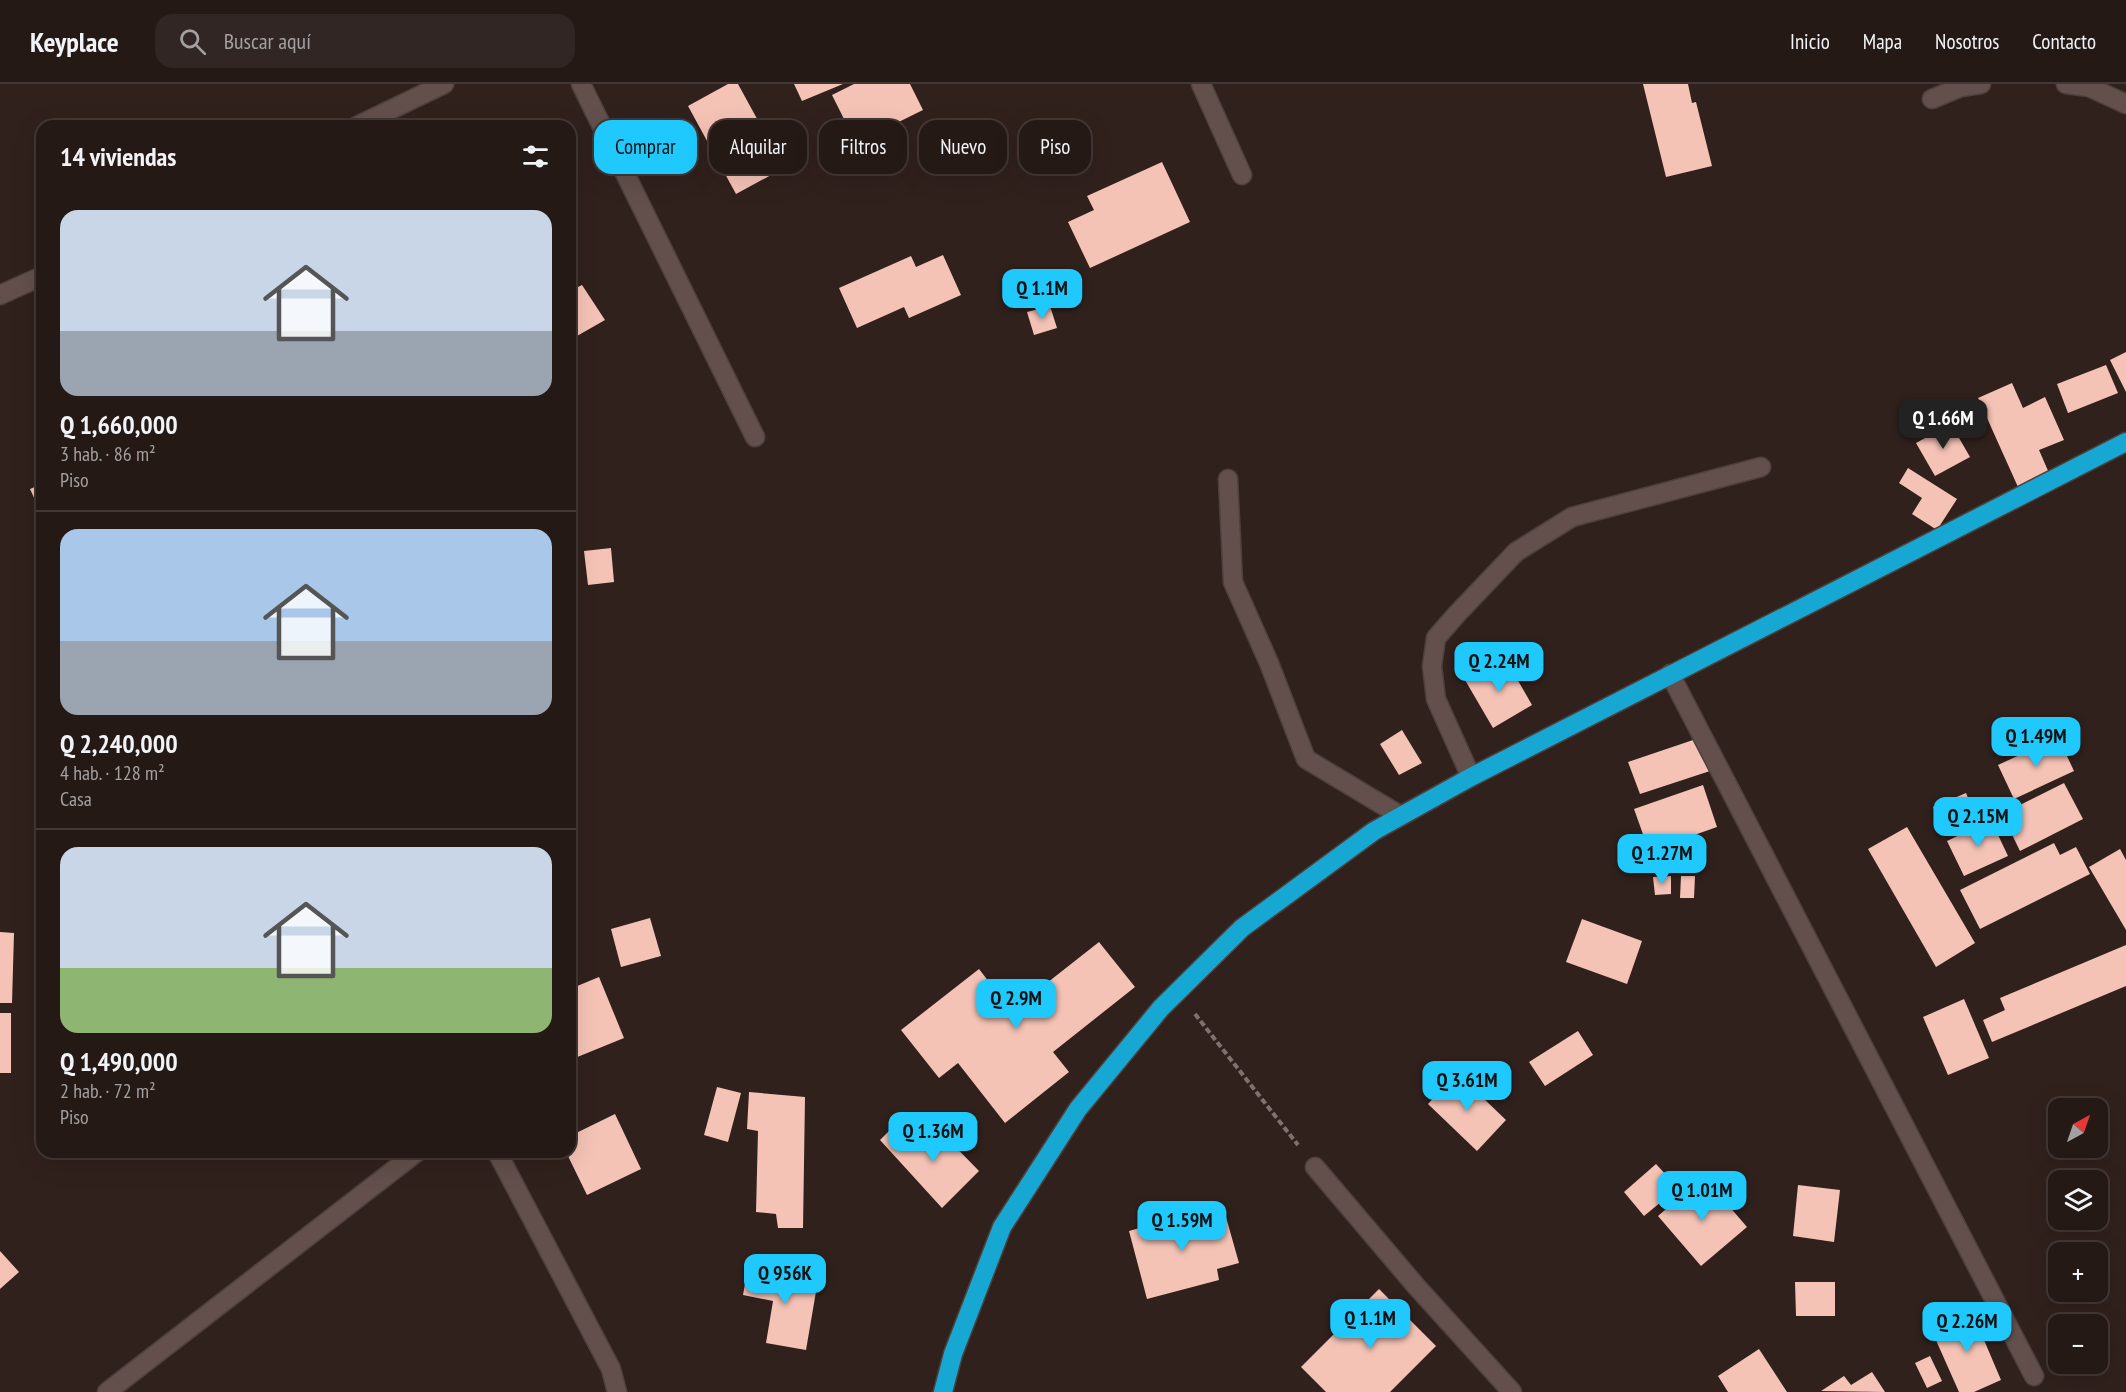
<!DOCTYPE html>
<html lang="es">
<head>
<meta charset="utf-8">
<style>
  body { margin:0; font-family:"PT Sans Narrow",sans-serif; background:#312623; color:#f1f3f6; height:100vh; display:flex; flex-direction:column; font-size:22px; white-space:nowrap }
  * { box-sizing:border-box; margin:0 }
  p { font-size:20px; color:#a3a0a1 }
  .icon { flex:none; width:33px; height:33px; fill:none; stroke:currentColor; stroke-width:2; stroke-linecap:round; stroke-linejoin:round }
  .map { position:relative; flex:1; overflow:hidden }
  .panel { position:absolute; left:36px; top:36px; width:540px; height:1038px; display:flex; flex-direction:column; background:#251916; border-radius:18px; box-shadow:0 6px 24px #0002,0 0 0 2px #423835 }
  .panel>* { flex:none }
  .guide { position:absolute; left:594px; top:36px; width:570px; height:54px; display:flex; gap:12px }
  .needle { width:39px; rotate:40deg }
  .tools { position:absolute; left:2048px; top:1014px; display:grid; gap:12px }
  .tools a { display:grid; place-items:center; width:60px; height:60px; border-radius:12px; background:#251916; box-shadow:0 6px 24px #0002,0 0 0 2px #423835; font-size:30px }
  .price { position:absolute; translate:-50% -51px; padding:0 14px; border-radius:12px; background:#1fc9fd; color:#111; font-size:20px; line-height:39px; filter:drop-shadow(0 2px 3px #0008) }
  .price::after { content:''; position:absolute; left:50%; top:36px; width:18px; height:14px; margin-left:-9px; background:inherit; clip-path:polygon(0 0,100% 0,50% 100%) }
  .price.on { background:#222; color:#fff }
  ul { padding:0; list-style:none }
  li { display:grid; align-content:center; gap:12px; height:318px; padding:0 24px }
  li+li { border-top:2px solid #423835 }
  li span { display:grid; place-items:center; height:186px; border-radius:18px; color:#555 }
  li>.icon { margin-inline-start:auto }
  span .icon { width:108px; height:108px; fill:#fffc; stroke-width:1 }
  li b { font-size:26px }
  h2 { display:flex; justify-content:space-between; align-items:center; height:72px; padding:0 24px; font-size:26px }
  .tag { padding:0 21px; border-radius:18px; background:#251916; box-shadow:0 6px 24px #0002,0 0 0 2px #423835; font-size:21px; line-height:54px }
  .tag.on { background:#1fc9fd; color:#111 }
  header { display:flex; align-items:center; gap:36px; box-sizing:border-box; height:84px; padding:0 30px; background:#251916; border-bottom:2px solid #423835 }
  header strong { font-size:28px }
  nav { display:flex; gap:33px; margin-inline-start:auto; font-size:21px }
  .search { width:420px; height:54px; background:#312623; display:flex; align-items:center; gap:15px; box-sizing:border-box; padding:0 21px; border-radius:18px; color:#a3a0a1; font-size:22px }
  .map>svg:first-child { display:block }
</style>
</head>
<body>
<header>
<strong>Keyplace</strong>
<div class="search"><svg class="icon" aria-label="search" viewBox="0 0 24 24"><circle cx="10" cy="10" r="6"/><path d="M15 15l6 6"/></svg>Buscar aquí</div>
<nav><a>Inicio</a><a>Mapa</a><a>Nosotros</a><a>Contacto</a></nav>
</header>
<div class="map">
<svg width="2126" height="1308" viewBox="0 0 2126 1308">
  <rect width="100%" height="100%" fill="#31211d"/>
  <g fill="#f5c3b6">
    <path d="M728,0H738L784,84L736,110L688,22Z"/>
    <path d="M794,0H843L802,17Z"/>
    <path d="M854,0H910L923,26L856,59L832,11Z"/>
    <path d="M1643,0H1688L1692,19L1696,18L1712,82L1666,93Z"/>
    <path d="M1162,78L1190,138L1090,184L1068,138L1094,126L1087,112Z"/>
    <path d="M943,171L961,211L909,234L904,223L857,244L839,204L911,172L916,183Z"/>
    <path d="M582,201L605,236L570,256V207Z"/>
    <path d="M1050,222L1057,244L1034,251L1027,228Z"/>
    <path d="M2126,268V308L2110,276Z"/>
    <path d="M2106,281L2118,309L2068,329L2057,300Z"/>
    <path d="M2012,299L2023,324L2045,313L2064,356L2039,366L2049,389L2018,403L1978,314Z"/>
    <path d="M1951,340L1970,373L1935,392L1916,359Z"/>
    <path d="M1908,384L1957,415L1937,446L1912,430L1922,414L1899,399Z"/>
    <path d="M42,400V431L30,405Z"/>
    <path d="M611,464L614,498L588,501L584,467Z"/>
    <path d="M1505,574L1532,621L1493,644L1465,596Z"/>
    <path d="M1402,646L1422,679L1399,691L1380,660Z"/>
    <path d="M2058,653L2074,687L2014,715L1998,681Z"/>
    <path d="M1699,654L1710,687L1640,710L1628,678Z"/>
    <path d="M2064,699L2083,735L2020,767L2002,730Z"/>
    <path d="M1703,701L1717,743L1649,767L1634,725Z"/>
    <path d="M1966,709L1977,735L1944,749L1933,723Z"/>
    <path d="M1991,736L2008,772L1964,792L1947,757Z"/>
    <path d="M1907,743L1975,859L1936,883L1868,765Z"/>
    <path d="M2054,759L2060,771L2076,763L2090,790L1980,845L1960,806Z"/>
    <path d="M2120,765L2126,776V846L2089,783Z"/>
    <path d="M1671,792V810L1655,811L1653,793Z"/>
    <path d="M1681,792H1695L1694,814H1680Z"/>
    <path d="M650,834L661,872L621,883L611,845Z"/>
    <path d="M1582,835L1642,857L1627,900L1566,878Z"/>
    <path d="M0,848L14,849L12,919H0Z"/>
    <path d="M1099,858L1135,903L1053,968L1069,988L1005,1039L958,979L939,994L901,946L979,885L1009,924L1022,913L1024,917Z"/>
    <path d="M2126,861V902L1992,958L1983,936L2005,926L2000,914Z"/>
    <path d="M599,893L624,954L570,976V905Z"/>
    <path d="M1964,915L1989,974L1948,991L1923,933Z"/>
    <rect x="0" y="929" width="11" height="60"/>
    <path d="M1578,947L1593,971L1545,1002L1529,978Z"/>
    <path d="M1457,989L1506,1036L1477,1067L1428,1020Z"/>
    <path d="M717,1003L741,1009L728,1058L704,1051Z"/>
    <path d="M749,1008L805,1013L803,1144H778L776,1130L756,1128L758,1047L747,1045Z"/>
    <path d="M615,1030L641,1085L587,1111L566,1068H570V1052Z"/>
    <path d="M934,1041L979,1087L942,1124L880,1056L893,1043L915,1063Z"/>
    <path d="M1656,1080L1678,1104L1644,1132L1624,1108Z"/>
    <path d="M1704,1093L1747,1143L1701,1182L1658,1132Z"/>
    <path d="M1798,1101L1840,1106L1834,1158L1793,1152Z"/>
    <path d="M1224,1126L1239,1179L1217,1185L1219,1196L1147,1215L1129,1147L1150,1141L1147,1132L1164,1128L1167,1141Z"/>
    <path d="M0,1167L19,1188L0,1205Z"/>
    <path d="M748,1183L818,1196L806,1266L766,1259L773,1217L743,1211Z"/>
    <path d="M1795,1198H1835V1232H1796Z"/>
    <path d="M1379,1205L1436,1262L1390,1308H1326L1301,1283Z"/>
    <path d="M1970,1223L2001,1296L1974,1308H1959L1935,1254L1947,1250L1941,1236Z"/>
    <path d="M1759,1265L1787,1308H1728L1718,1292Z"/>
    <path d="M1930,1272L1942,1297L1927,1304L1915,1279Z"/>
    <path d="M1872,1288L1885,1308L1821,1307L1844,1292L1851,1301Z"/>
  </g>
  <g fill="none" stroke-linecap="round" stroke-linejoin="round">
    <g stroke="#4d403d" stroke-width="21">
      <path id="lane" d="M1471,693L1436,615L1432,582L1436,554L1457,530L1516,468L1572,433L1761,383"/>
    </g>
    <g stroke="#4d403d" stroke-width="21">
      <g id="street">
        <path d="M581,0L755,353"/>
        <path d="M1201,0L1242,91"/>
        <path d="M2066,0L2089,3L2126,20"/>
        <path d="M1932,15L1961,3L1981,0"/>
        <path d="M357,42L444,0"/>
        <path d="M0,211L42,192"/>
        <path d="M1228,395L1233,498L1269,579L1306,675L1401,732"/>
        <path d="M1670,590L2034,1292"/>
        <path d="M497,1068L611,1285L617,1308"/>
        <path d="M1315,1083L1416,1202L1512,1308"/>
        <path d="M107,1308L417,1068"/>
      </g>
    </g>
    <g stroke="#4d403d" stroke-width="21">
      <path id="highway" d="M943,1308L953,1270L1002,1143L1078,1025L1161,924L1242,844L1374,747L1471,693L2126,358"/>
    </g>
    <path stroke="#7f716e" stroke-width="4" stroke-dasharray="6 3" stroke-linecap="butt" d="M1195,930L1298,1061"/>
    <use href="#lane" stroke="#63504c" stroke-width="18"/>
    <use href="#street" stroke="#63504c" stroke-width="18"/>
    <use href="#highway" stroke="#16a8d3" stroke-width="18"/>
  </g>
</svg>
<div class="tools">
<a><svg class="needle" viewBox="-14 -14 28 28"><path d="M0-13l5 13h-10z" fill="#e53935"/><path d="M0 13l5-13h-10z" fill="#a3a0a1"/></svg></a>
<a><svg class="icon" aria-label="layers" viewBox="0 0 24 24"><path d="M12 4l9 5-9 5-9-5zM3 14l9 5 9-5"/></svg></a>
<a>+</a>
<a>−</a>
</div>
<b class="price" style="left:1042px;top:236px">Q 1.1M</b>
<b class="price on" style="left:1943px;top:366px">Q 1.66M</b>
<b class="price" style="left:1499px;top:609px">Q 2.24M</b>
<b class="price" style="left:2036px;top:684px">Q 1.49M</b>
<b class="price" style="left:1978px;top:764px">Q 2.15M</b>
<b class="price" style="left:1662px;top:801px">Q 1.27M</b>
<b class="price" style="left:1016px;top:946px">Q 2.9M</b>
<b class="price" style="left:1467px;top:1028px">Q 3.61M</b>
<b class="price" style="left:933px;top:1079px">Q 1.36M</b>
<b class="price" style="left:1702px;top:1138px">Q 1.01M</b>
<b class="price" style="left:1182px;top:1168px">Q 1.59M</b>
<b class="price" style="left:785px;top:1221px">Q 956K</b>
<b class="price" style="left:1370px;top:1266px">Q 1.1M</b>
<b class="price" style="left:1967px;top:1269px">Q 2.26M</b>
<div class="guide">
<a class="tag on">Comprar</a>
<a class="tag">Alquilar</a>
<a class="tag">Filtros</a>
<a class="tag">Nuevo</a>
<a class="tag">Piso</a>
</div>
<section class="panel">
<h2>14 viviendas<svg class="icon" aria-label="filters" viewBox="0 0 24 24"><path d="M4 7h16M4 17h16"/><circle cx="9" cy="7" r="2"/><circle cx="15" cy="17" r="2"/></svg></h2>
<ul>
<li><span style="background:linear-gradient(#c9d6e8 65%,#9aa5b1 0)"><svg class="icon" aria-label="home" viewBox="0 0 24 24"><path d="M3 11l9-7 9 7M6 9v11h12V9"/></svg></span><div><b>Q 1,660,000</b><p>3 hab. · 86 m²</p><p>Piso</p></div></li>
<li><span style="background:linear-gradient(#a9c7e8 60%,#9aa5b1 0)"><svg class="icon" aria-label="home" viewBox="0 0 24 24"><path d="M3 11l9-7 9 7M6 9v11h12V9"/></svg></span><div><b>Q 2,240,000</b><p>4 hab. · 128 m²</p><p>Casa</p></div></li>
<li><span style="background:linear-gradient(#c9d6e8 65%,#8fb573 0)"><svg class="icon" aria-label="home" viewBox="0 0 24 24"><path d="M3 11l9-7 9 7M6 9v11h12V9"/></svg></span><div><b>Q 1,490,000</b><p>2 hab. · 72 m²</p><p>Piso</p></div></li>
</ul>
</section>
</div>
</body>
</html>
